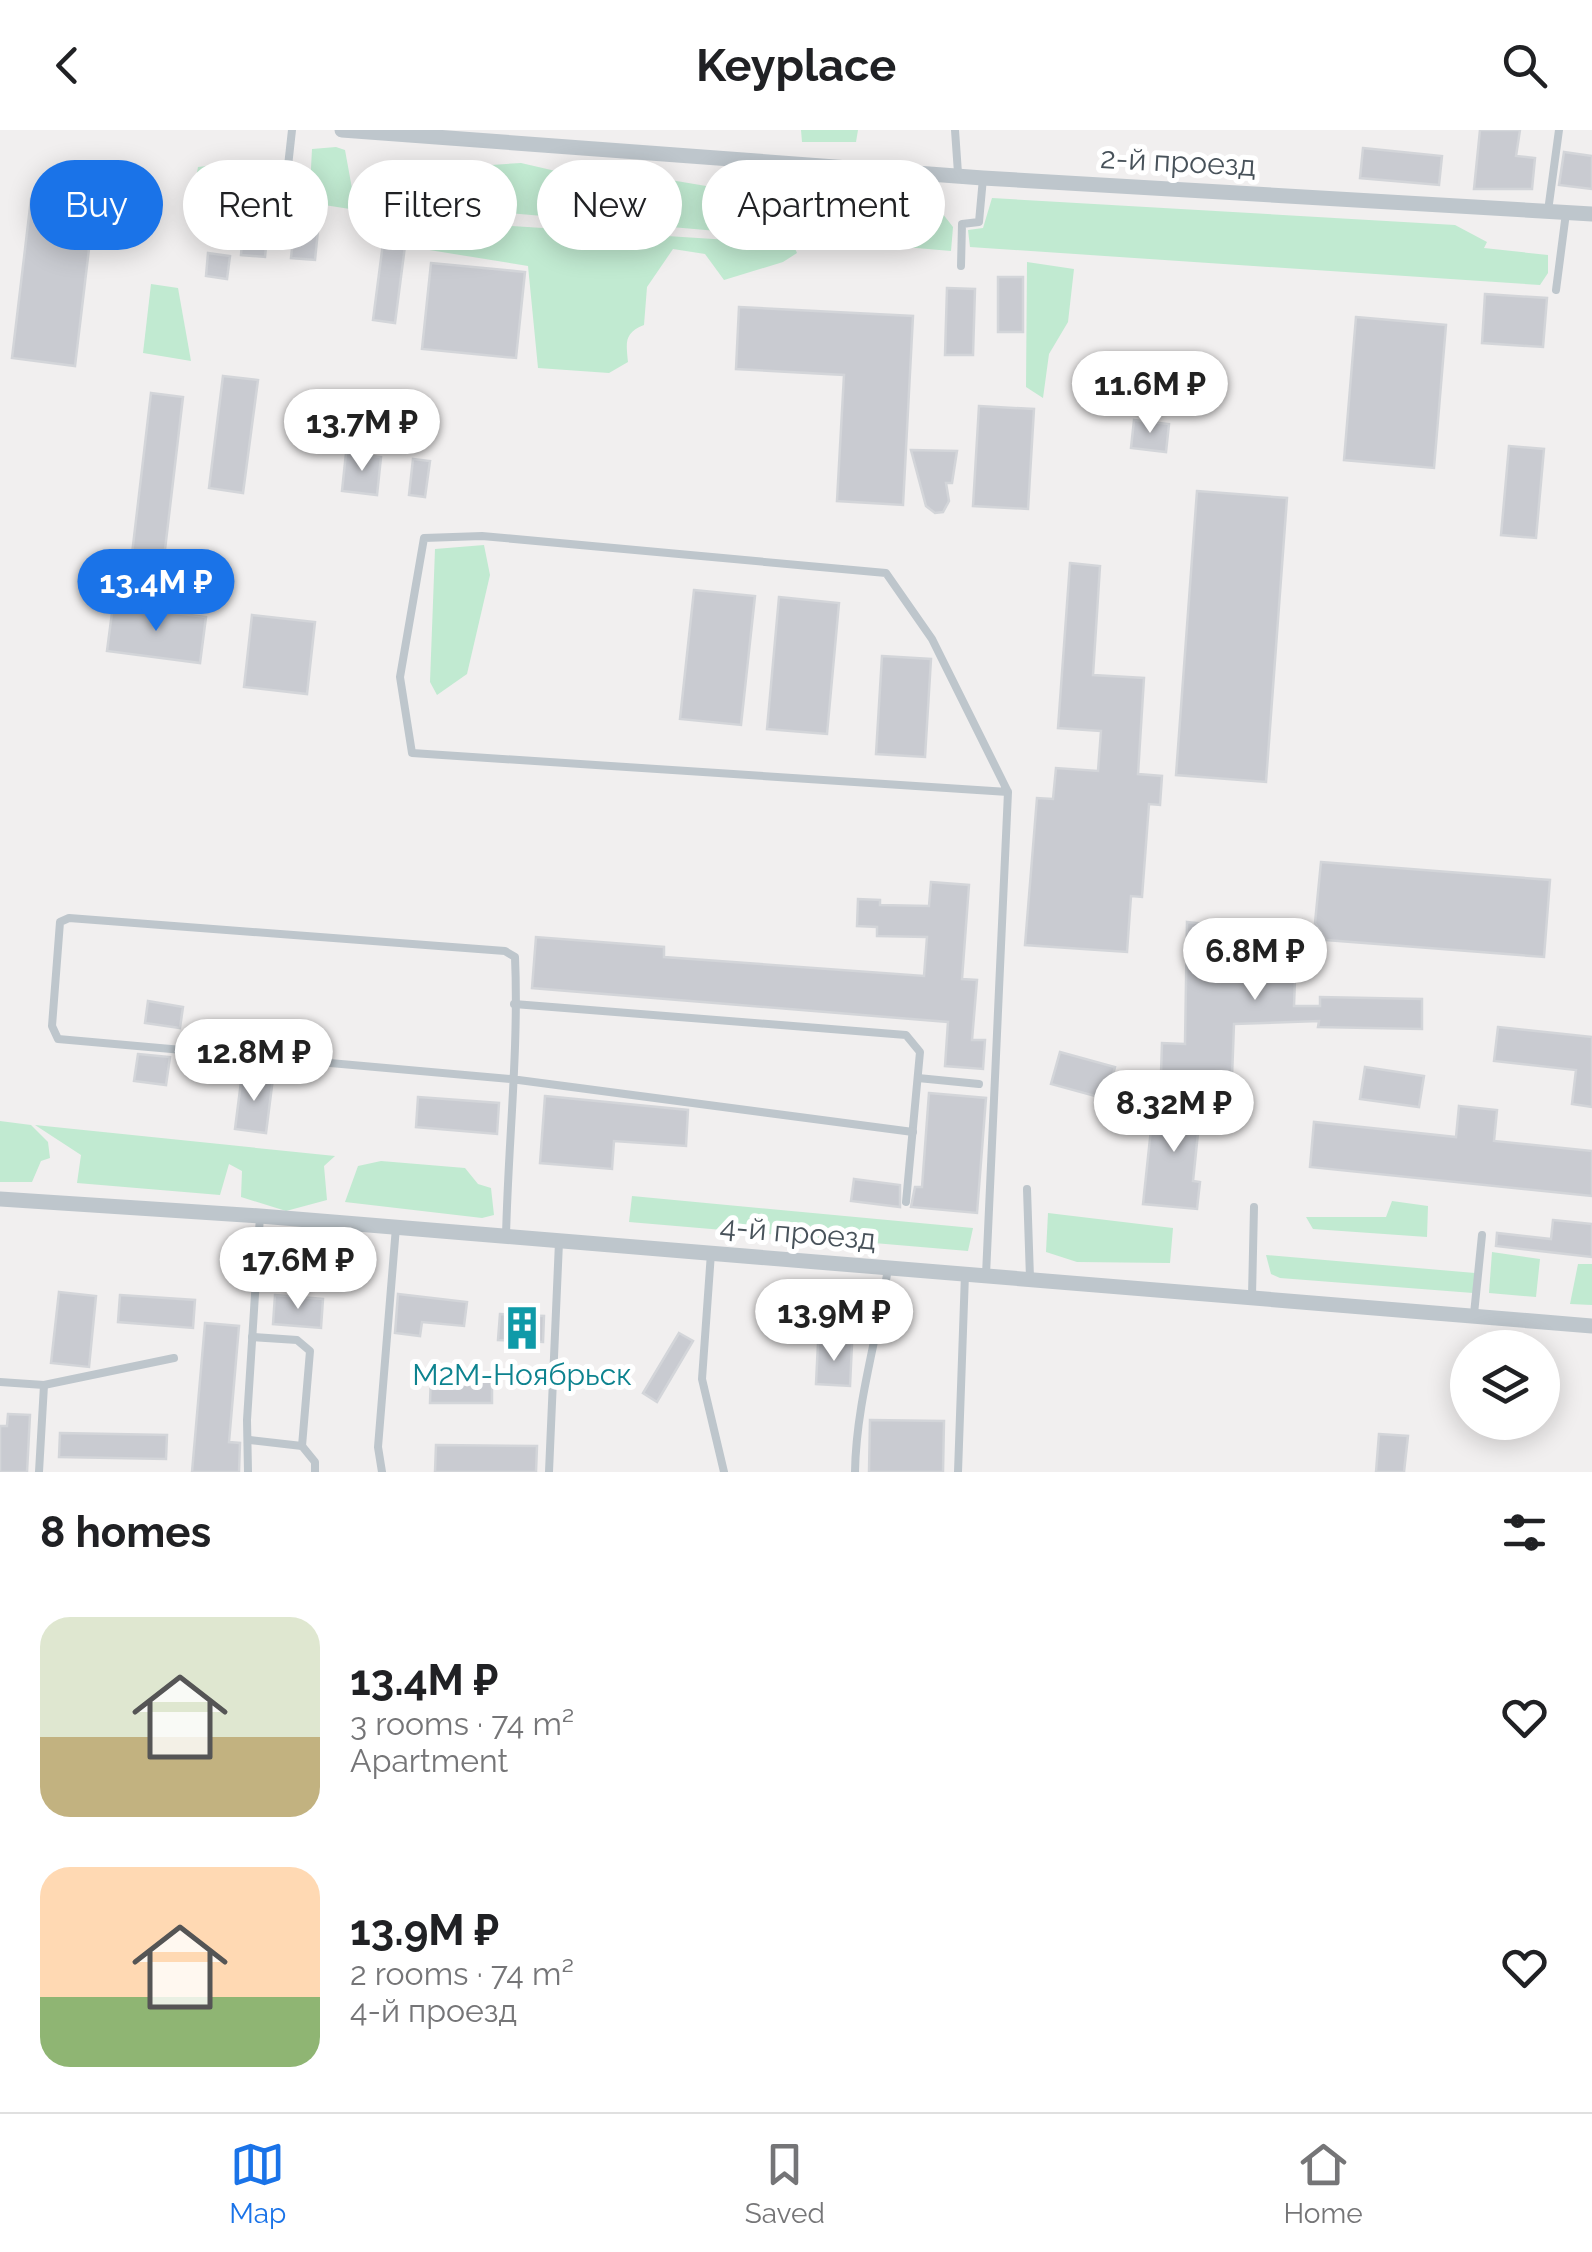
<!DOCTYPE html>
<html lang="en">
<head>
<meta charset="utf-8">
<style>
  body { margin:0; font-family:Raleway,sans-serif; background:#f2f2f2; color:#202124; height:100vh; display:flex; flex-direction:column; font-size:38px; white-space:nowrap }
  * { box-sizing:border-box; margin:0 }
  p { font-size:32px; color:#757577 }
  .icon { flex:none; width:55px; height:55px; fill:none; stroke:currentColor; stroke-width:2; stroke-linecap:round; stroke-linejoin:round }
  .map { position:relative; height:1342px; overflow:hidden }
  .sheet { display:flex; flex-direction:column; background:#fff; flex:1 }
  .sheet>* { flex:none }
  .guide { position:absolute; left:30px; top:30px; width:1000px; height:90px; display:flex; gap:20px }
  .fabs { position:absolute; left:1450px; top:1200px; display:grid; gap:20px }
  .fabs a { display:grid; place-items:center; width:110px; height:110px; border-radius:50%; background:#fff; box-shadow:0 5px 25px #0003; font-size:50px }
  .price { position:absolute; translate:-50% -85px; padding:0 22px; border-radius:35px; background:#fff; color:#222; font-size:32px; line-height:65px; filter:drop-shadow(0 2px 5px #0008) }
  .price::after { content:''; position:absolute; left:50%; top:60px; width:30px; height:22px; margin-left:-15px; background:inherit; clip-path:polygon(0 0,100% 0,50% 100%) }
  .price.current { background:#1a73e8; color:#fff }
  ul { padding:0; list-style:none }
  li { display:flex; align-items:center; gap:30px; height:250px; padding:0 40px }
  li span { display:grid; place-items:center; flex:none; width:280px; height:200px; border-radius:30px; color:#555 }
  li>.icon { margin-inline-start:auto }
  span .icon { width:120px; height:120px; fill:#fffc; stroke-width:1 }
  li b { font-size:42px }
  h2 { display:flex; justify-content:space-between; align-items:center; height:120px; padding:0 40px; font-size:42px }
  .pill { padding:0 35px; border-radius:45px; background:#fff; box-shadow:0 5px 25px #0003; font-size:35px; line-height:90px }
  .pill.current { background:#1a73e8; color:#fff }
  header { display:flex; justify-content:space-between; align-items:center; height:130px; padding:0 40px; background:#fff; font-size:45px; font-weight:700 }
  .tab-bar { display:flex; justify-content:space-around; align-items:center; height:140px; border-top:2px solid #e0e0e0; background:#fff; font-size:28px; color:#757577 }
  .tab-bar a { display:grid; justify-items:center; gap:5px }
  .tab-bar .current { color:#1a73e8 }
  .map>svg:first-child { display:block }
</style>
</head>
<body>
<header><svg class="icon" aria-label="back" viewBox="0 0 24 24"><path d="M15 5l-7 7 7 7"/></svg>Keyplace<svg class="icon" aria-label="search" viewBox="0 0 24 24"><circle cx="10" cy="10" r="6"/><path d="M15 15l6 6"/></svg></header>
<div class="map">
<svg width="1592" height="1342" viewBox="0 0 1592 1342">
  <rect width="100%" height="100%" fill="#f1efef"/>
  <g fill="#c1ead1">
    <path d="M801,0H858L856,12H802Z"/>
    <path d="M336,17L345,20L355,75L350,79L292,70V62L310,57L312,19Z"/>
    <path d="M252,31L265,50L268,67L194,58L198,37Z"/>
    <path d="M521,33L612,54L647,46L712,57L761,54L922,62L944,67L939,79L953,97L951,121L413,75L408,82L371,80L378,38L390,40L391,57L402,62L414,40Z"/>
    <path d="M992,68L1455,95L1487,112L1484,118L1548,125V143L1540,155L970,117L968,100L983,98Z"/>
    <path d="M419,90L793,114L797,123L783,132L724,150L705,124L673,119L647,157L644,195C624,203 626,212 628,232L609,243L538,238L528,136L417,118Z"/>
    <path d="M1027,132L1074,139L1068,192L1049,224L1043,268L1026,257Z"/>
    <path d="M151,154L178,158L191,231L143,223Z"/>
    <path d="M484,415L490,445L467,544L437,565L430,552L435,419Z"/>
    <path d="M0,991L31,995L48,1012L50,1028L41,1031L32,1052H0Z"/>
    <path d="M35,995L335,1026L324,1036L327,1070L286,1081L241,1067L242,1041L229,1034L220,1065L77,1053L81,1025Z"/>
    <path d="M381,1031L465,1038L478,1054L491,1058L494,1085L482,1088L345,1072L358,1036Z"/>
    <path d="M632,1066L973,1098L968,1121L629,1092Z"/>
    <path d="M1392,1071L1428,1076L1427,1107L1313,1099L1306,1087H1386Z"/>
    <path d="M1048,1083L1173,1098L1170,1133L1077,1132L1046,1122Z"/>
    <path d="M1492,1122L1540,1129L1536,1167L1489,1163Z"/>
    <path d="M1266,1125L1475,1143L1473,1163L1280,1148L1271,1144Z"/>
    <path d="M1578,1134H1592V1175L1570,1174Z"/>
  </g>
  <g fill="#c9cbd1" stroke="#d3d5d9" stroke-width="2.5">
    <path d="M1480,0H1520L1516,26L1535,28L1532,59H1474Z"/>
    <path d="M1363,18L1442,26L1439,55L1360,48Z"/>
    <path d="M1564,22L1592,26V59L1559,55Z"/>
    <path d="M31,69L94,77L75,236L12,228Z"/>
    <path d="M245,74L270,77L265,127L241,125Z"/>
    <path d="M296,79L320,81L315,130L291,128Z"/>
    <path d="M386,90L408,93L395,193L373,190Z"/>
    <path d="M208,123L230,126L227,149L206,146Z"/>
    <path d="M431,133L525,142L516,228L422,219Z"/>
    <rect x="998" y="147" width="25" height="55"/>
    <path d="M947,158L975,159L973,225H945Z"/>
    <path d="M1485,164L1547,168L1543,217L1482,213Z"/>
    <path d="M739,177L913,186L903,375L837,371L844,245L736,239Z"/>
    <path d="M1356,187L1446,195L1434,338L1344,330Z"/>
    <path d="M223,246L258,250L243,363L209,358Z"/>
    <path d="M151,263L183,267L164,428L132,424Z"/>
    <path d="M979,276L1034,279L1028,379L973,376Z"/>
    <path d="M1134,290L1169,294L1166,322L1131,318Z"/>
    <path d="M1509,316L1544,319L1536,408L1501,405Z"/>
    <path d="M911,320L957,321L952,353H946L949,371L943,382L935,383L926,376Z"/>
    <path d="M346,323L381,327L377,365L342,361Z"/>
    <path d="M413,329L430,331L425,367L409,365Z"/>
    <path d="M1197,361L1287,368L1266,652L1176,645Z"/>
    <path d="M1070,433L1100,436L1093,545L1144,548L1138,644L1162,646L1160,675L1149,674L1142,767L1131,766L1127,822L1025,815L1037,668L1053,669L1056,638L1098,641L1101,601L1058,598Z"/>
    <path d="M694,460L755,466L741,595L680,589Z"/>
    <path d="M779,467L839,473L827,604L767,599Z"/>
    <path d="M113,475L206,487L200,533L107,521Z"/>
    <path d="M252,485L315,492L307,564L244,557Z"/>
    <path d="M882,526L931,529L925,627L876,624Z"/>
    <path d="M1321,732L1550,750L1544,827L1326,810L1315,793Z"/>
    <path d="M931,752L969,755L962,849L977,850L972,910H985L983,939L945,936L948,892L532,858L536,807L664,817V827L924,846L927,807L877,806V797L857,796L858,769L880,770V775L929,776Z"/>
    <path d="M1187,792L1258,799L1254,849H1295L1294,876H1320V867L1422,869V899L1318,897L1319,891L1234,894L1232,947L1161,944L1162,913L1185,914Z"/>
    <path d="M148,871L183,877L180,898L145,893Z"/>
    <path d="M1498,897L1592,907V977L1572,974L1576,940L1494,931Z"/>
    <path d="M1060,922L1115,937L1106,969L1051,954Z"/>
    <path d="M138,924L170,927L166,955L134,951Z"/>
    <path d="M1365,937L1424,946L1419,977L1360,969Z"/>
    <path d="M242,944L273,948L266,1003L235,999Z"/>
    <path d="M929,963L986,968L977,1083L911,1077L915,1057H922Z"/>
    <path d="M545,966L688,980L686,1016L614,1011L612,1039L540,1033Z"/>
    <path d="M418,967L499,973L497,1004L416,997Z"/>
    <path d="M1154,971L1207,976L1205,1003H1198L1193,1051L1200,1052L1197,1079L1143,1074Z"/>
    <path d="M1459,976L1497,980L1494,1011L1592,1021V1066L1310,1037L1314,992L1456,1007Z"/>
    <path d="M854,1049L900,1055V1077L851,1071Z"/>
    <path d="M1553,1090L1592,1094V1127L1496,1116L1497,1103L1551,1109Z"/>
    <path d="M59,1162L96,1166L89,1237L51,1233Z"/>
    <path d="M398,1164L467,1172L464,1196L422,1192L420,1206L395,1203Z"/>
    <path d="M120,1165L195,1170L193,1198L118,1192Z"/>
    <path d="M275,1165L323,1169L321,1198L273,1194Z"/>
    <path d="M500,1184L544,1186L543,1212L498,1210Z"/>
    <path d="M205,1193L239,1196L229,1312L240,1313L239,1342H192Z"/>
    <path d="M679,1203L693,1211L657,1272L643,1263Z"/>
    <path d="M818,1213L852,1214L850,1256L816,1254Z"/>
    <path d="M431,1244L492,1245V1273H430Z"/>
    <path d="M8,1284L30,1285L27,1342H0V1296H7Z"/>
    <path d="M870,1290L944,1291L943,1342H869Z"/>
    <path d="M60,1303L167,1305L166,1329L59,1327Z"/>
    <path d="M1379,1304L1408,1306L1404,1342H1376Z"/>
    <path d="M436,1315L537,1316L536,1342H435Z"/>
  </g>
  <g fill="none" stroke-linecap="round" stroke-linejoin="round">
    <g stroke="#bec6cc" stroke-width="8">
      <path d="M955,0L958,43"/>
      <path d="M284,72L292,0"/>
      <path d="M1548,81L1559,0"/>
      <path d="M961,136L962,94L979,92L983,48"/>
      <path d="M1556,160L1566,83"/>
      <path d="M514,874L906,905L920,922L906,1072"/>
      <path d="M918,948L979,954"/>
      <path d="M1027,1059L1030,1148"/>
      <path d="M506,1107C508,1014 519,919 515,827L505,821L69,788L60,792L52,896L58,909L511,949L913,1002"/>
      <path d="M711,1123L702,1249L724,1342"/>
      <path d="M986,1145L1008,662L932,509L886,443L482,406L424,408L400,547L412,623L1008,662"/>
      <path d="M1252,1166L1254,1077"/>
      <path d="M1474,1184L1482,1105"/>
      <path d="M252,1207L297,1210L310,1221L302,1316"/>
      <path d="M0,1252L44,1255L39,1342"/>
      <path d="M44,1255L174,1228"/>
      <path d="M250,1310L302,1316L315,1332V1342"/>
      <path d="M248,1342L247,1290L260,1086"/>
      <path d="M382,1342L378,1317L396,1097"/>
      <path d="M549,1342L559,1112"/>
      <path d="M855,1342C856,1273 878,1206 888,1138"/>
      <path d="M958,1342L965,1144"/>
    </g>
    <g stroke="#bec6cc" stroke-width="15">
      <path d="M342,0L983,48L1592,84"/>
      <path d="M0,1069L260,1086L1592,1196"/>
    </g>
  </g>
  <defs>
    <g id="building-bare" transform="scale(3.45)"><path d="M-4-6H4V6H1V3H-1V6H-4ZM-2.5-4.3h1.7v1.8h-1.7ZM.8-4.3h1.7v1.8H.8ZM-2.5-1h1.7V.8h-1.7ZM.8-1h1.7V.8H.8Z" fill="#0f9aa8" stroke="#fff" stroke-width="2.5" paint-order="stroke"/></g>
  </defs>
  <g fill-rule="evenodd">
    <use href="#building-bare" x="522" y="1198"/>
  </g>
  <g text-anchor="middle" stroke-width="10" stroke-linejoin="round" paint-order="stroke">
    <g font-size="30" fill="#48525a" stroke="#fff">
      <text transform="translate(1178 32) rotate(3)" y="10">2-й проезд</text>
      <text transform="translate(798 1103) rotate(5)" y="10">4-й проезд</text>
    </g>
    <g font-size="30" fill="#0d838f" stroke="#fff">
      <text x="522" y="1255">М2М-Ноябрьск</text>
    </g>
  </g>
</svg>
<div class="fabs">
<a><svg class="icon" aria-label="layers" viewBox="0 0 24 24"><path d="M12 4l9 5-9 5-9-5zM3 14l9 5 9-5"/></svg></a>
</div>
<b class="price" style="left:1150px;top:306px">11.6M ₽</b>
<b class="price" style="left:362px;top:344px">13.7M ₽</b>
<b class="price current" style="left:156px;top:504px">13.4M ₽</b>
<b class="price" style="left:1255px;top:873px">6.8M ₽</b>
<b class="price" style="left:254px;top:974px">12.8M ₽</b>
<b class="price" style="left:1174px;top:1025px">8.32M ₽</b>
<b class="price" style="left:298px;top:1182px">17.6M ₽</b>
<b class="price" style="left:834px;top:1234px">13.9M ₽</b>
<div class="guide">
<a class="pill current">Buy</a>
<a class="pill">Rent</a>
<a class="pill">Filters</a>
<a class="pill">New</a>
<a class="pill">Apartment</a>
</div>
</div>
<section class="sheet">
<h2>8 homes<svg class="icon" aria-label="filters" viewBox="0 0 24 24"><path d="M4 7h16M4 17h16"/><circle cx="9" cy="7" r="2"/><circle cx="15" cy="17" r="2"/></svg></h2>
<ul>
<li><span style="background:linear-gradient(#dfe7d0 60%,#c2b280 0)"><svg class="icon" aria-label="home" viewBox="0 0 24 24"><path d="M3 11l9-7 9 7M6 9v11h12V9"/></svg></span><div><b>13.4M ₽</b><p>3 rooms · 74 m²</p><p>Apartment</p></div><svg class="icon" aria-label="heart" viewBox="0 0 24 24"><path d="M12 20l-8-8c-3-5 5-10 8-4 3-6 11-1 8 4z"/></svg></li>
<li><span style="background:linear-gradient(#ffd9b3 65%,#8fb573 0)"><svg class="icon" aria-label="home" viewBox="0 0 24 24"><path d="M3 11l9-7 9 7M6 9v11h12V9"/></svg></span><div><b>13.9M ₽</b><p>2 rooms · 74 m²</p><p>4-й проезд</p></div><svg class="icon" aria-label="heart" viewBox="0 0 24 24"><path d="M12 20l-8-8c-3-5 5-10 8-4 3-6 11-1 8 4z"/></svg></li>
</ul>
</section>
<nav class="tab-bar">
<a class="current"><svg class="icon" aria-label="map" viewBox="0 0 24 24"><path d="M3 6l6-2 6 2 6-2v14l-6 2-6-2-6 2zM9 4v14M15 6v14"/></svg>Map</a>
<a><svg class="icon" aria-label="saved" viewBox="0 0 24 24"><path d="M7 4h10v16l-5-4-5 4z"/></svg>Saved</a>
<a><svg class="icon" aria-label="home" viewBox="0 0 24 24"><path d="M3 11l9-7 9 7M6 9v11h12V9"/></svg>Home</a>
</nav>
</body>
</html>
